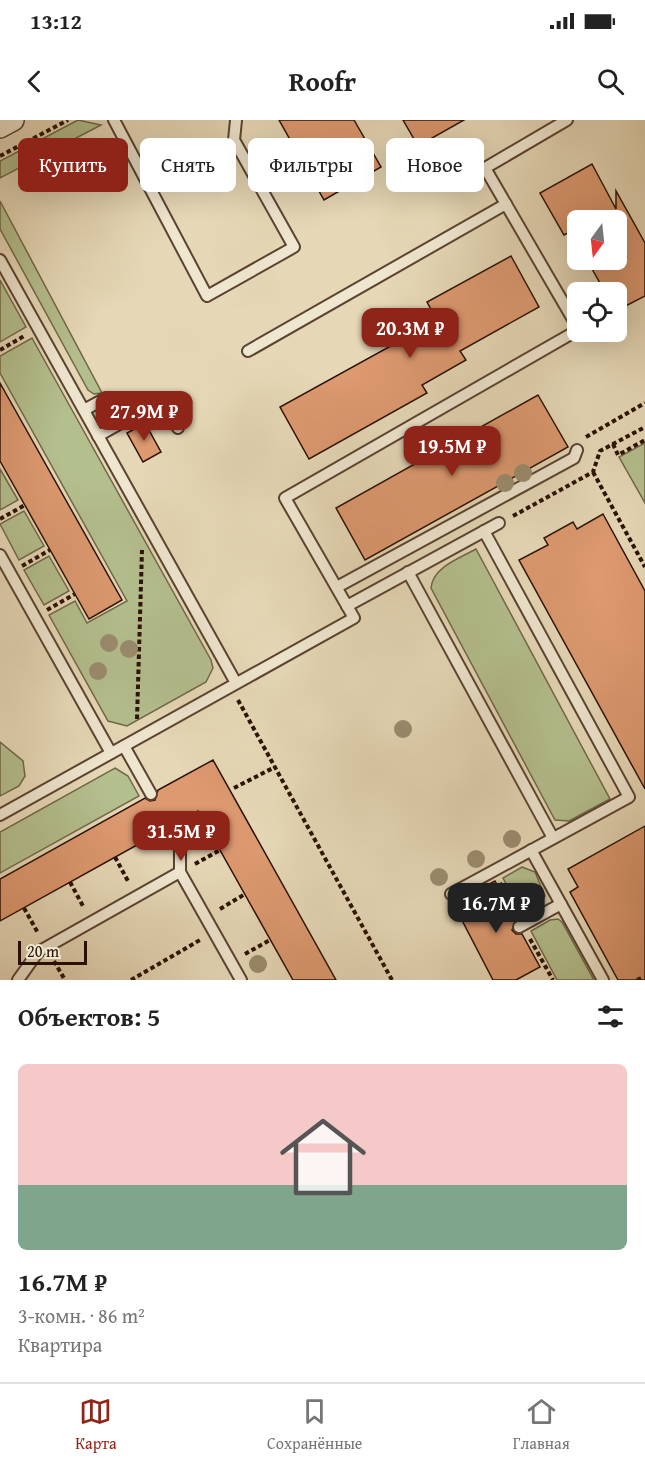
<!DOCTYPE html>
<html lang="ru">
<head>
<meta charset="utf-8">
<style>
  body { margin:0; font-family:"Gentium Book Plus",serif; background:#f2f2f2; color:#222; height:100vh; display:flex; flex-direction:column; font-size:22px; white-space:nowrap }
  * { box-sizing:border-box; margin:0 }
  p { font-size:20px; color:#767676 }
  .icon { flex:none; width:33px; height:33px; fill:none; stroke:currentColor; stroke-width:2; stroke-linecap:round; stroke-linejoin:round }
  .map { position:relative; height:860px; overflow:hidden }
  .drawer { display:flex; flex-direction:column; background:#fff; flex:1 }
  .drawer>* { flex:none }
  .hud { position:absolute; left:18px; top:18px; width:609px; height:54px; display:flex; gap:12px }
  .needle { width:39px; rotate:195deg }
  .tools { position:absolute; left:567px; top:90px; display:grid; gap:12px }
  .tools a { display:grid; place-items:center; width:60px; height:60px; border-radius:9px; background:#fff; box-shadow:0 6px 24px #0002; font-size:30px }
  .scale { position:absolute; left:18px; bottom:15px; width:69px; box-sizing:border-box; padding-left:6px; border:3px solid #2b1103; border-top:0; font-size:16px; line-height:21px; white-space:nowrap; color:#2b1103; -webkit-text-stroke:4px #efe6d0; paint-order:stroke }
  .price { position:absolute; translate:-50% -51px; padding:0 14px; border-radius:12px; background:#8f2418; color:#fff; font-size:20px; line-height:39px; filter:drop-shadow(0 2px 3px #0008) }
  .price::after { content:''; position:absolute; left:50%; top:36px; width:18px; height:14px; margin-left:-9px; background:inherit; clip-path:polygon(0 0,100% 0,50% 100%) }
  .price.current { background:#222; color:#fff }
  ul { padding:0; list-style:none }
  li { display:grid; align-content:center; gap:12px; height:318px; padding:0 18px }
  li+li { border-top:2px solid #e0e0e0 }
  li span { display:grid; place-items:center; height:186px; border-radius:9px; color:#555 }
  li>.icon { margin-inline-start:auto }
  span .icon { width:108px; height:108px; fill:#fffc; stroke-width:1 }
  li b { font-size:26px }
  h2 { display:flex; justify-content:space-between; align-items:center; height:72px; padding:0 18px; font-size:26px }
  .chip { padding:0 21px; border-radius:9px; background:#fff; box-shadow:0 6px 24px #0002; font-size:21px; line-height:54px }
  .chip.current { background:#8f2418; color:#fff }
  .status { display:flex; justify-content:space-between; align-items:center; height:42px; padding:0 30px; background:#fff; direction:ltr }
  .status svg { height:16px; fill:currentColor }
  header { display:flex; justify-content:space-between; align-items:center; height:78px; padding:0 18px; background:#fff; font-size:27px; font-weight:700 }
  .tab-bar { display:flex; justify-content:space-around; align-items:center; height:84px; border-top:2px solid #e0e0e0; background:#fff; font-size:16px; color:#767676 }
  .tab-bar a { display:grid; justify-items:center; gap:3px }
  .tab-bar .current { color:#8f2418 }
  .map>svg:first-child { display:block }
</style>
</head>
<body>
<div class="status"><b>13:12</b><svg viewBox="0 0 49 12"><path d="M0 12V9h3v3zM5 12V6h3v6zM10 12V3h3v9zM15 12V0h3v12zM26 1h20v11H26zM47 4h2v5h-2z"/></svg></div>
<header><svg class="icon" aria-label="back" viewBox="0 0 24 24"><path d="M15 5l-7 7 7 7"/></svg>Roofr<svg class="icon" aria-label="search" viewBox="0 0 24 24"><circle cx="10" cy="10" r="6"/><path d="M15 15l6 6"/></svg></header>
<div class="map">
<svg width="645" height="860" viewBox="0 0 645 860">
  <rect width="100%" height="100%" fill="#e6d8b7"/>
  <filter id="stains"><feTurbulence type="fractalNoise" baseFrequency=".00333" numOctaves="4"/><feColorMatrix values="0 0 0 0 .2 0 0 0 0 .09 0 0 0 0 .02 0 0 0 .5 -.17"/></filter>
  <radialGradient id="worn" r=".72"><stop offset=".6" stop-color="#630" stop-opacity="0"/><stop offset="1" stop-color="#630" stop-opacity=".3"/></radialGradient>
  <g fill="#b4bf8e" stroke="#706848" stroke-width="1.5">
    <path d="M78,0L101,5L0,58V41Z"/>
    <path d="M0,81L102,273L94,274L88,270L0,109Z"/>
    <path d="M0,160L26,207L0,222Z"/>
    <path d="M32,218L211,540L213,548L206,562L127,606L108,601L49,495L75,481L87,503L127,481L0,253V236Z"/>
    <path d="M645,323V383L619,337Z"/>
    <path d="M0,349L18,380L0,390Z"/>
    <path d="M24,391L44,426L19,440L0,404Z"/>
    <path d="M476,429L610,679L569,701L555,700L431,468C433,447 460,438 476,429Z"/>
    <path d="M49,436L69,471L44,485L24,450Z"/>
    <path d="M0,622L23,641L25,656L19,666L0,676Z"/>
    <path d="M115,648L128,656L139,676L0,753V712Z"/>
    <path d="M522,747L535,752L545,776L539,786L522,794L503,758Z"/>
    <path d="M558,799L562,802L594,860H557L531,811L550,800Z"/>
  </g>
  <g fill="#dd9970" stroke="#2b1103" stroke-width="1.5">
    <path d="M279,0H354L381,47L324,80Z"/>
    <path d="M403,0H464L418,26Z"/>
    <path d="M592,44L616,89V71L645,123V176L616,191V172H605L587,140H616V100H578V108L564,115L540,73Z"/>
    <path d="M511,136L539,187L460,231L466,240L422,265L427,273L309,339L280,287L398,222L393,212L432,191L427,182Z"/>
    <path d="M0,263L122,480L89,499L0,341Z"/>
    <path d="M538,275L568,327L365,440L336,388Z"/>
    <path d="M145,303L161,332L143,342L127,313Z"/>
    <path d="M603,394L645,471V669L519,440L548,425L544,418L573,402L577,409Z"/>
    <path d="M213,640L336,860H293L198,691L177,702L167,699L163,703L164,710L0,801V759L145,678L150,681L155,680L158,670Z"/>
    <path d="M645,706V860H618L570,772L578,767L568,749Z"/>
    <path d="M495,761L516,800L512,810L516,814H522L540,847L516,860H493L453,783Z"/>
  </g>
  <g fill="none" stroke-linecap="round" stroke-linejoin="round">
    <g stroke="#5a4330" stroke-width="14">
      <g id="service">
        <path d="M114,0L207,176L294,127L234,20L236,0"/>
        <path d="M567,0L485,48L578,208"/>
        <path d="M0,140L236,563"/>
        <path d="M248,231L506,84"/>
        <path d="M84,290L106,278"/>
        <path d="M98,316L162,280L178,308"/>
        <path d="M0,435L111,633"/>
        <path d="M408,452L553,718"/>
        <path d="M337,467L574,338L577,330"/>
        <path d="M347,486L499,403"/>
        <path d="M124,626L151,674"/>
        <path d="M0,695L354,498L285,378L578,210"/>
        <path d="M170,706L180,724V752"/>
        <path d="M531,730L603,860"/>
        <path d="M451,774L629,677L484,411"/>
        <path d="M519,807L561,784"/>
        <path d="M18,860L38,832L180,752L241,860"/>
      </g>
    </g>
    <g stroke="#5a4330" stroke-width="24">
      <path id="minor" d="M0,7L13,0"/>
    </g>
    <g stroke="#2b1103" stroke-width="4" stroke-dasharray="4.5 3" stroke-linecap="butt">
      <path d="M0,36L68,0"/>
      <path d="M0,230L24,216"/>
      <path d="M586,317L645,283"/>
      <path d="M613,324L618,335L645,320"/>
      <path d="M593,352L645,447"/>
      <path d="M513,396L593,352L600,331L645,307"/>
      <path d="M0,399L25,385"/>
      <path d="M22,446L50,430"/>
      <path d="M47,490L75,474"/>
      <path d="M238,580L392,860"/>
      <path d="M137,599L142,430"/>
      <path d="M234,668L275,647"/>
      <path d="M115,737L129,763"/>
      <path d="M195,744L220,730"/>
      <path d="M70,762L84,788"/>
      <path d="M500,763L515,791"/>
      <path d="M24,788L38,813"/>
      <path d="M220,789L245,774"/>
      <path d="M530,819L553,860"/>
      <path d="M245,834L270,820"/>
      <path d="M54,841L65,860"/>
      <path d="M131,860L200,820"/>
      <path d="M637,860L641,858"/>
    </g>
    <use href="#service" stroke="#efe6d0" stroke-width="10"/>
    <use href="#minor" stroke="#efe6d0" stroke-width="21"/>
  </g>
  <g fill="#9a8c6f">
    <circle cx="523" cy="353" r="9"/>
    <circle cx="505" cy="363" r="9"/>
    <circle cx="109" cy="523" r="9"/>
    <circle cx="129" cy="529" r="9"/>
    <circle cx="98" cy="551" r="9"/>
    <circle cx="403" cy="609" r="9"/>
    <circle cx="512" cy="719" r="9"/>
    <circle cx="476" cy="739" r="9"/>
    <circle cx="439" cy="757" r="9"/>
    <circle cx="258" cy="844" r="9"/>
  </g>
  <rect width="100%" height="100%" filter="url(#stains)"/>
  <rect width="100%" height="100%" fill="url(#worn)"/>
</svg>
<div class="tools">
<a><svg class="needle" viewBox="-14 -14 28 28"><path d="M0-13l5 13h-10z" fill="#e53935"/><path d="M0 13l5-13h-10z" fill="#767676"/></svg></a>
<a><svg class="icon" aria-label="locate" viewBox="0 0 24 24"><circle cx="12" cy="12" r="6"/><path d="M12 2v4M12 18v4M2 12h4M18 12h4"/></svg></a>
</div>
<div class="scale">20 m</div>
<b class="price" style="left:410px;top:239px">20.3M ₽</b>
<b class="price" style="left:144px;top:322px">27.9M ₽</b>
<b class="price" style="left:452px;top:357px">19.5M ₽</b>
<b class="price" style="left:181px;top:742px">31.5M ₽</b>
<b class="price current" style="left:496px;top:814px">16.7M ₽</b>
<div class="hud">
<a class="chip current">Купить</a>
<a class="chip">Снять</a>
<a class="chip">Фильтры</a>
<a class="chip">Новое</a>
</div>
</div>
<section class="drawer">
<h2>Объектов: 5<svg class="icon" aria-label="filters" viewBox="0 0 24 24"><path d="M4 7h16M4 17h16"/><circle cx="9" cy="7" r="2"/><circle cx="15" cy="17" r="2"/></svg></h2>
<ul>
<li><span style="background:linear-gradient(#f6c9c9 65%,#7fa58c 0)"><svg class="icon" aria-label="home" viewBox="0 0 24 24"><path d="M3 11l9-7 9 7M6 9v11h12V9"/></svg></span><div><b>16.7M ₽</b><p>3-комн. · 86 m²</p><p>Квартира</p></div></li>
</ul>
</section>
<nav class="tab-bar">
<a class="current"><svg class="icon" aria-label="map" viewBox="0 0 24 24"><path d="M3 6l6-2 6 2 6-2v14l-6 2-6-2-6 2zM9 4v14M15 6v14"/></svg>Карта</a>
<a><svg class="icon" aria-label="saved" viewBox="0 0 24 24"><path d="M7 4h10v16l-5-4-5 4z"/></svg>Сохранённые</a>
<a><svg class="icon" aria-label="home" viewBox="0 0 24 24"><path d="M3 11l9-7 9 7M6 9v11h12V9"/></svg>Главная</a>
</nav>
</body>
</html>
